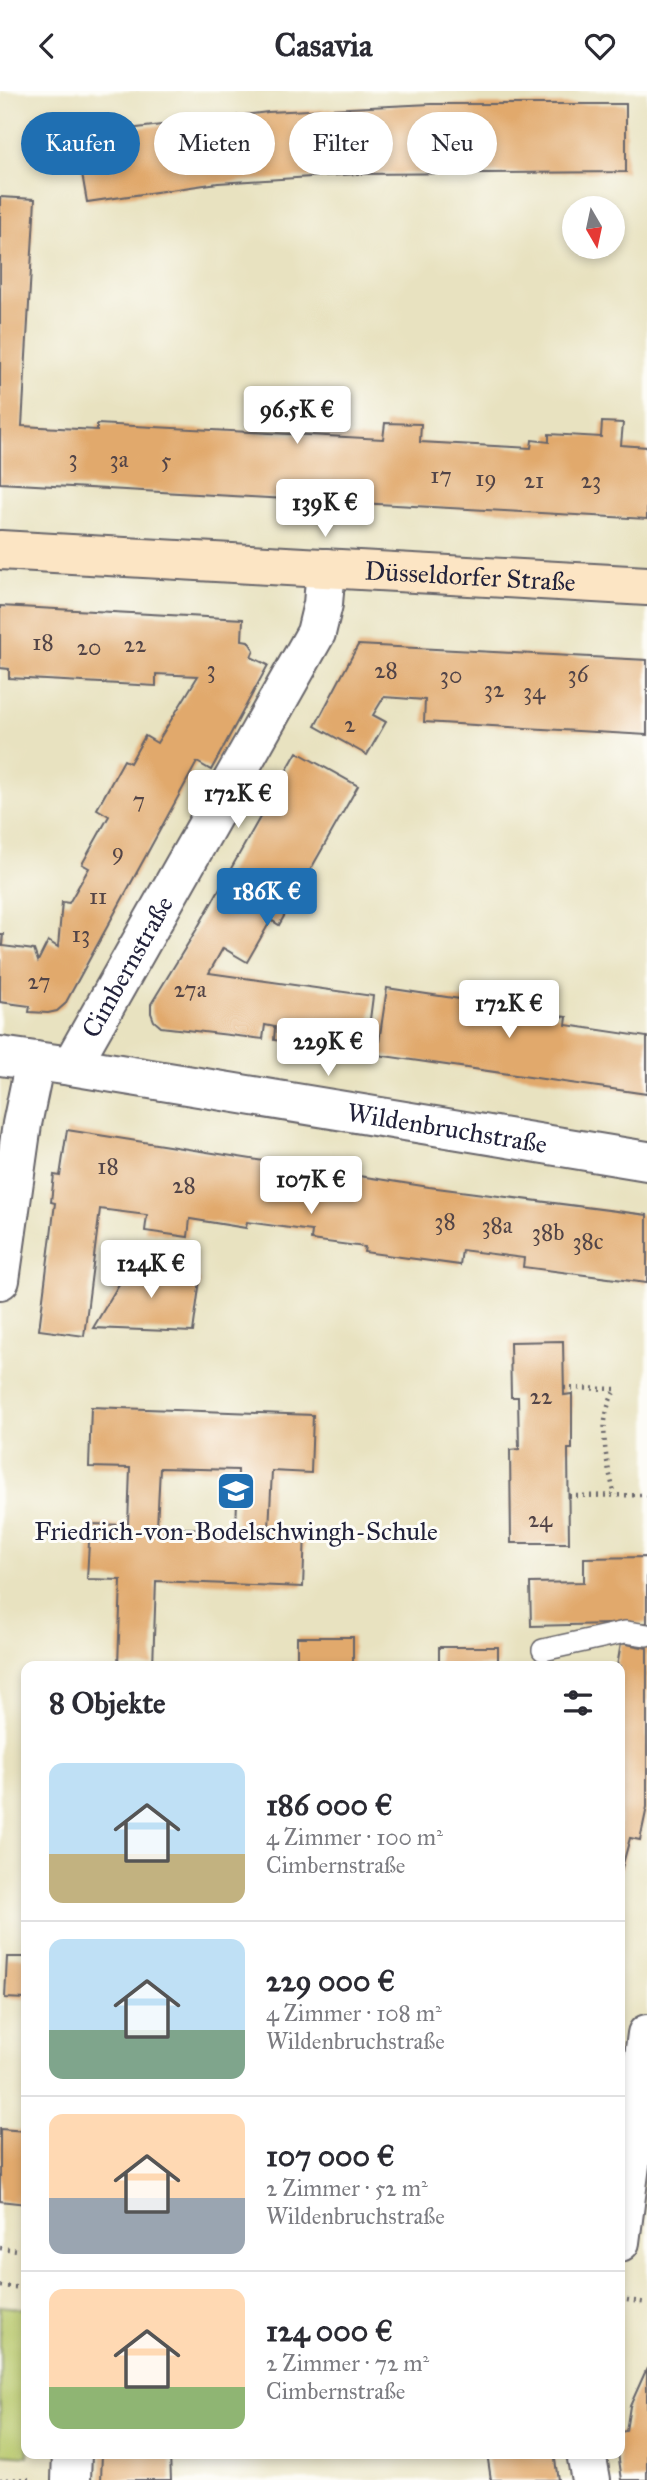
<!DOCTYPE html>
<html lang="de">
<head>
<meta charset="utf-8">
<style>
  body { margin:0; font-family:"IM FELL Great Primer",serif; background:#f2f2f3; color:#2b2b33; height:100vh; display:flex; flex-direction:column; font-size:26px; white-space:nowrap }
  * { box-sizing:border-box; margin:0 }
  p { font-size:23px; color:#7c7c81 }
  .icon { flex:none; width:38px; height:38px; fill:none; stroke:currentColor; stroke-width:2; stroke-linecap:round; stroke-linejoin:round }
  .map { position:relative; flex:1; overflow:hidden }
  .sheet { position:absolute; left:21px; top:1570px; width:604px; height:798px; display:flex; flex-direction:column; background:#fff; border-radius:14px; box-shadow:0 4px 10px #0003 }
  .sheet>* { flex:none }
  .top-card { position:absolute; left:21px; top:21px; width:606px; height:63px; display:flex; gap:14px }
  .needle { width:46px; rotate:171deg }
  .tools { position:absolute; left:562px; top:105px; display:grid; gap:14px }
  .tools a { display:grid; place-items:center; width:63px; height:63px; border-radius:50%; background:#fff; box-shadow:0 4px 10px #0003; font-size:35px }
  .price { position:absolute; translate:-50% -60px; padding:0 16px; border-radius:7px; background:#fff; color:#222; font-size:23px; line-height:46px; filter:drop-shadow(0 2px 4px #0008) }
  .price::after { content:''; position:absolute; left:50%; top:42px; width:21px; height:16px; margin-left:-10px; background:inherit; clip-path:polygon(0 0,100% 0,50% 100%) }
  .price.on { background:#1f6fb2; color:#fff }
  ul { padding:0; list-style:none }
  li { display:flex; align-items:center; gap:21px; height:175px; padding:0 28px }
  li+li { border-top:2px solid #e1e1e2 }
  li span { display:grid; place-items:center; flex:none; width:196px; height:140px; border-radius:14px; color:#555 }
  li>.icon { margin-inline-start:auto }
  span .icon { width:84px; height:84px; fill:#fffc; stroke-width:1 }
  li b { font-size:30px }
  h2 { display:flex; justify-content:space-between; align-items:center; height:84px; padding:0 28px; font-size:30px }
  .tag { padding:0 24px; border-radius:32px; background:#fff; box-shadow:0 4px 10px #0003; font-size:24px; line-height:63px }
  .tag.on { background:#1f6fb2; color:#fff }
  header { display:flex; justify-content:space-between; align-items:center; height:91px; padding:0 28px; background:#fff; font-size:32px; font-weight:800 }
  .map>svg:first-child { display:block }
</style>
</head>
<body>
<header><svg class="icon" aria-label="back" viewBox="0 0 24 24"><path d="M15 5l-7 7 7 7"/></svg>Casavia<svg class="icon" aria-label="heart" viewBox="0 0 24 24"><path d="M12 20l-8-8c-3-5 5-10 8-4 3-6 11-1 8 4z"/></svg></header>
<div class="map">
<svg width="647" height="2389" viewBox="0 0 647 2389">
  <rect width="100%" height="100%" fill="#fdfcf7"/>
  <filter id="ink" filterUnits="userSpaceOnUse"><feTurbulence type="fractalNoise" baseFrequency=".0143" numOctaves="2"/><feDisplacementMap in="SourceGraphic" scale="14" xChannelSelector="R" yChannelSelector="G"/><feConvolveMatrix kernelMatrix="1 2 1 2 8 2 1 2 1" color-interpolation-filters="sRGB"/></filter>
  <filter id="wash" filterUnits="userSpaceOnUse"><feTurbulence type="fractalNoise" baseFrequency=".00686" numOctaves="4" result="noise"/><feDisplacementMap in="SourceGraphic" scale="28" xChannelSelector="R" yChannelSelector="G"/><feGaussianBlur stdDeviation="1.57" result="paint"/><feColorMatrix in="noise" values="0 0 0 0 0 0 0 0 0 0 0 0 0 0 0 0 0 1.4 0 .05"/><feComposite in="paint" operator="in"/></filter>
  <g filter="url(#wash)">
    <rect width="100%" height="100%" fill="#e8e2c0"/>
    <path fill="#b7c76a" stroke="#6c7452" stroke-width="2" d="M0,2215L26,2218L28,2365L0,2363Z"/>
    <g id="blocks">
      <g fill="#e1a96c" fill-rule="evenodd">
        <path d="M431,13H626V81L357,83L218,92L87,111L76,48L137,37L268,21Z"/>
        <path d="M0,106L35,108L22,335L97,339V333L383,348L385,332L421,333L420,351L531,357L532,349L549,351V343L601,346L602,331L623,332L621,354L647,356V428L0,392Z"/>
        <path d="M0,515L243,528L242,549L248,550L254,559L251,566L268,574L211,679L197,671L65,913L57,920L48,922L29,921L30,915L0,911V843H3L2,855L34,859L38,870L48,850L58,856L62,811L69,812L89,777L82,773L109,725L97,718L124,669L130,672L145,645L157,652L198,585L156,583V595L9,587V578L0,577Z"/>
        <path d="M358,554L647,569V644L424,631L425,609L384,606L373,624L386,631L367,664L315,635Z"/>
        <path d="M297,661L358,695L279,834L271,829L247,871L223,857L209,882L373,905L366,960L321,954L322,942L303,939L301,953L274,949L275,936L265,934L263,948L161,936L154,930L151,922V913L195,841Z"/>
        <path d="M387,897L480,911L482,897L540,906L538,922L567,926L566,934L647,946V1003L377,964Z"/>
        <path d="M67,1039L429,1096L647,1124V1192L523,1176L524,1167L462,1159L460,1174L364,1161L365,1156L311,1149L312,1140L247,1131L246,1137L190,1128L188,1146L145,1140L147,1124L100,1118L84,1245L39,1239L55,1112L51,1111L54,1084L60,1085Z"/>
        <path d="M143,1160L148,1162L151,1167L160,1169L159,1183L200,1189L193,1241L93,1237L138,1161Z"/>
        <path d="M563,1250L564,1304L572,1303V1358H568L569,1452H511L510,1359L519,1358L518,1306H511L510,1251Z"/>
        <path d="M91,1316L313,1324L311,1382L272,1380L269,1438L305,1440L303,1496L156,1490L153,1575H118L121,1489L87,1488L90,1433L128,1434L130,1377L89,1376ZM160,1377L238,1379L236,1439L157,1436Z"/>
        <path d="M647,1466V1532L531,1535L530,1492L584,1491V1467Z"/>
        <rect x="297" y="1546" width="56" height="29"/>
        <path d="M621,1552L647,1557V1716L640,1749L630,1747L620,1784V1575H617Z"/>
        <rect x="439" y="1556" width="59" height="19"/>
        <path d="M7,1866H26V1908L5,1907Z"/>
        <path d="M0,2038L26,2040V2113L0,2110Z"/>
        <path d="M647,2277V2389H622L618,2362L620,2341L626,2340L630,2315Z"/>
        <path d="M102,2362H170L171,2389H101Z"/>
        <path d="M487,2362H554L558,2389H491Z"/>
      </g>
    </g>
  </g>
  <g filter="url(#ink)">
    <use href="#blocks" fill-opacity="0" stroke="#67656a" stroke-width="2"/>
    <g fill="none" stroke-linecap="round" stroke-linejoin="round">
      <g stroke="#67656a" stroke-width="24">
        <path id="lane" d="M543,1559L625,1541L647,1544"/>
      </g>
      <g stroke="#67656a" stroke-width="42">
        <g id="street">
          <path id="s1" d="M0,965L71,975L647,1070"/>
          <path id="s2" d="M71,975L316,542L323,513L326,477"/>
          <path d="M0,1189L22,1033L35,970"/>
          <path d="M620,2151L647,1943"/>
          <path d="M586,2362L591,2389"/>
          <path d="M71,2389L72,2362"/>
        </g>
      </g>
      <g stroke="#67656a" stroke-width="42">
        <g id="secondary">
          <path id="s3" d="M0,459L647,495"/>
        </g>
      </g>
      <g stroke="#67656a" stroke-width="4.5" stroke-dasharray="2 5" stroke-linecap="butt">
        <path d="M564,1297L616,1298C596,1329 606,1371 615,1404"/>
        <path d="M569,1405L647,1404"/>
        <path d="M380,1572V1575"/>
        <path d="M0,2157L26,2160"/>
        <path d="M0,2195L26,2197"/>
        <path d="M620,2208L647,2212"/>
        <path d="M0,2389L35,2388"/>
      </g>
      <use href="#lane" stroke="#fff" stroke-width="21"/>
      <use href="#street" stroke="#fff" stroke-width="38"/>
      <use href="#secondary" stroke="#fce5c4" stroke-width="38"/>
    </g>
  </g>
  <defs>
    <g id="school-square" transform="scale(2.0125)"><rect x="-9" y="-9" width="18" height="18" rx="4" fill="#1f6fb2" stroke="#fdfcf7"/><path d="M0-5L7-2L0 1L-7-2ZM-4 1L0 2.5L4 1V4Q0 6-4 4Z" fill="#fff"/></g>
  </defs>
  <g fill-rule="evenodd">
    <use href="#school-square" x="236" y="1400"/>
  </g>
  <g text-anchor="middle" stroke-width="6" stroke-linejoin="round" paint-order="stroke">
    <g font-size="23" fill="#524447">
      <text x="73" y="375">3</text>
      <text x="119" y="376">3a</text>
      <text x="166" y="377">5</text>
      <text x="441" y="392">17</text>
      <text x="486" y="395">19</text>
      <text x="534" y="397">21</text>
      <text x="591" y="397">23</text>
      <text x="43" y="559">18</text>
      <text x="135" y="561">22</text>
      <text x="89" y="564">20</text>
      <text x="211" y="586">3</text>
      <text x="386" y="587">28</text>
      <text x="578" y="591">36</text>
      <text x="451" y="592">30</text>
      <text x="494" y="606">32</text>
      <text x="534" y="608">34</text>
      <text x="350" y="641">2</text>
      <text x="139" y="717">7</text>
      <text x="118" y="768">9</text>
      <text x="98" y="813">11</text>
      <text x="81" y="851">13</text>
      <text x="39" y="898">27</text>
      <text x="190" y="906">27a</text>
      <text x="108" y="1083">18</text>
      <text x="184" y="1102">28</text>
      <text x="445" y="1138">38</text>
      <text x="497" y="1142">38a</text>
      <text x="548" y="1149">38b</text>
      <text x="588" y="1158">38c</text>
      <text x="541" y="1313">22</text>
      <text x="540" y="1436">24</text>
    </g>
    <g font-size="26" fill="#22223b" stroke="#fdfcf7">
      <text dy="9" stroke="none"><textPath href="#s3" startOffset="471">Düsseldorfer Straße</textPath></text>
      <text dy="9" stroke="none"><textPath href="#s2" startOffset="114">Cimbernstraße</textPath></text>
      <text dy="9" stroke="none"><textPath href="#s1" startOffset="453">Wildenbruchstraße</textPath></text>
    </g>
    <g font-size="26" fill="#22223b" stroke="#fdfcf7">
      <text x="236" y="1449">Friedrich-von-Bodelschwingh-Schule</text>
    </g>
  </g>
</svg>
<div class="tools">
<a><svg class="needle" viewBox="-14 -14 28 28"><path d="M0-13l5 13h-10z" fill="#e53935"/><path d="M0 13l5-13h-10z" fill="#7c7c81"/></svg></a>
</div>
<b class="price" style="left:297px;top:355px">96.5K €</b>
<b class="price" style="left:325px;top:448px">139K €</b>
<b class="price" style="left:238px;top:739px">172K €</b>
<b class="price on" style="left:267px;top:837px">186K €</b>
<b class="price" style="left:509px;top:949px">172K €</b>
<b class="price" style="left:328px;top:987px">229K €</b>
<b class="price" style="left:311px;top:1125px">107K €</b>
<b class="price" style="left:151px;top:1209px">124K €</b>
<div class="top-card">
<a class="tag on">Kaufen</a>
<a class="tag">Mieten</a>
<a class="tag">Filter</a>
<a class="tag">Neu</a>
</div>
<section class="sheet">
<h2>8 Objekte<svg class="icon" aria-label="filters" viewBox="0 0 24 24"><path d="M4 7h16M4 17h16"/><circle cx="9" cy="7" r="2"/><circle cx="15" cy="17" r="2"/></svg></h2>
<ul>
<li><span style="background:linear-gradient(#bfe0f5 65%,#c2b280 0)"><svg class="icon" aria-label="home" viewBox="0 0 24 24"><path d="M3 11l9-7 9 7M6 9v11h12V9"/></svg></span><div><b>186 000 €</b><p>4 Zimmer · 100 m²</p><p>Cimbernstraße</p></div></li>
<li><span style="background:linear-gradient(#bfe0f5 65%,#7fa58c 0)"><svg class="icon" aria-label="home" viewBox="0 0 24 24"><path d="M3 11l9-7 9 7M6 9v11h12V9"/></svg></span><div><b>229 000 €</b><p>4 Zimmer · 108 m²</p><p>Wildenbruchstraße</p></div></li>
<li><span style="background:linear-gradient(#ffd9b3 60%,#9aa5b1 0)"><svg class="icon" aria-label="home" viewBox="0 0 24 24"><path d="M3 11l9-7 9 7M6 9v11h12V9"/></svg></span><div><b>107 000 €</b><p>2 Zimmer · 52 m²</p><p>Wildenbruchstraße</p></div></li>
<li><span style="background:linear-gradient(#ffd9b3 70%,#8fb573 0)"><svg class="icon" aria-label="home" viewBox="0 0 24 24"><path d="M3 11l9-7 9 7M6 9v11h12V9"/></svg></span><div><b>124 000 €</b><p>2 Zimmer · 72 m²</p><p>Cimbernstraße</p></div></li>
</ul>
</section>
</div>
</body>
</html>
